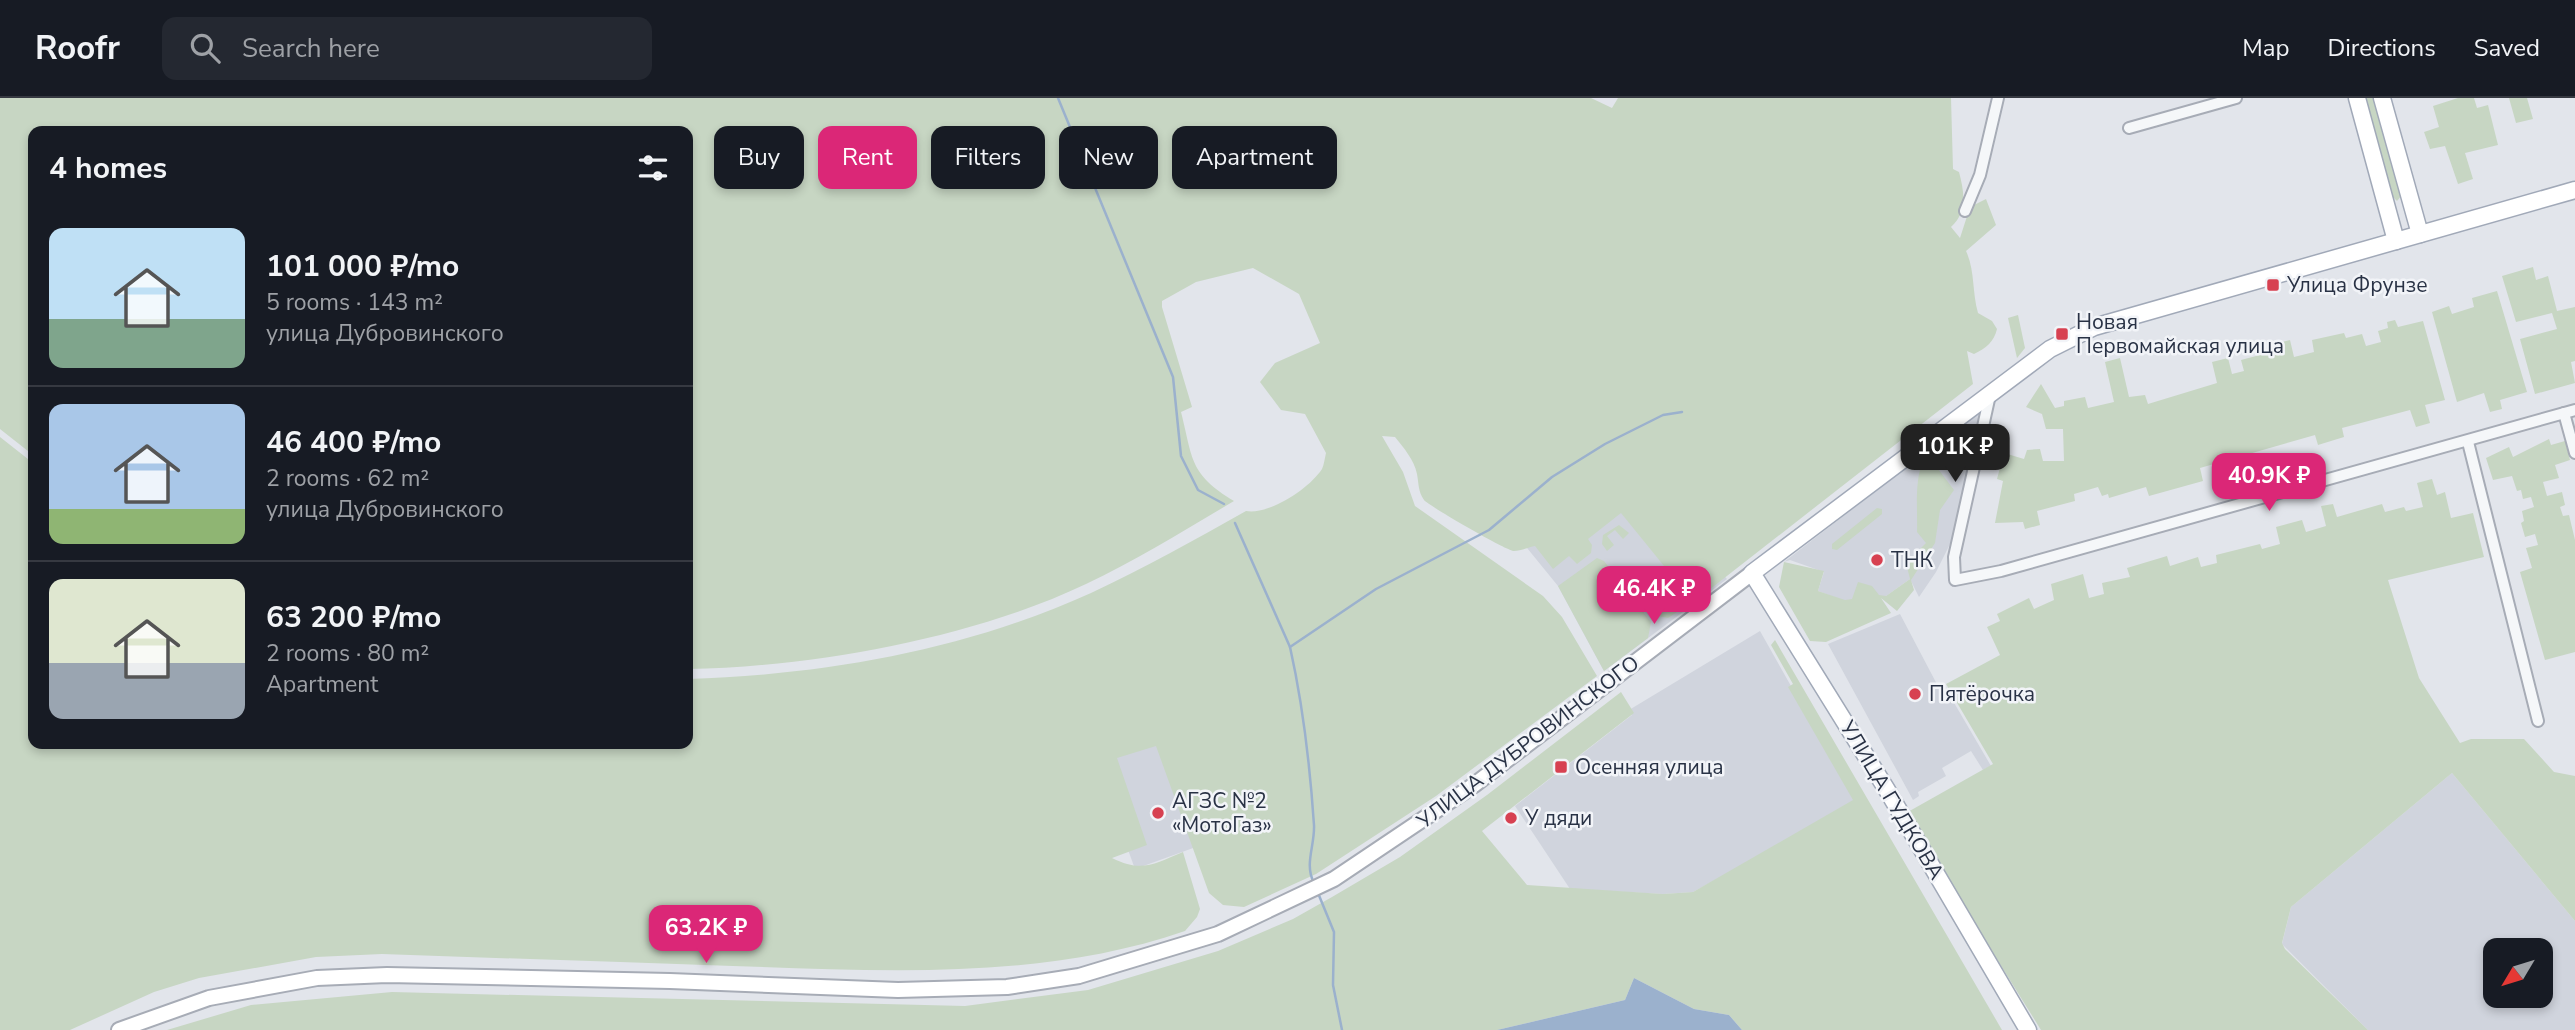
<!DOCTYPE html>
<html lang="en">
<head>
<meta charset="utf-8">
<style>
  body { margin:0; font-family:"Nunito Sans",sans-serif; background:#242831; color:#f1f3f6; height:100vh; display:flex; flex-direction:column; font-size:26px; white-space:nowrap }
  * { box-sizing:border-box; margin:0 }
  p { font-size:23px; color:#9ea1a6 }
  .icon { flex:none; width:38px; height:38px; fill:none; stroke:currentColor; stroke-width:2; stroke-linecap:round; stroke-linejoin:round }
  .map { position:relative; flex:1; overflow:hidden }
  .side { position:absolute; left:28px; top:28px; width:665px; height:623px; display:flex; flex-direction:column; background:#171b24; border-radius:14px; box-shadow:0 4px 10px #0003 }
  .side>* { flex:none }
  .top-card { position:absolute; left:714px; top:28px; width:665px; height:63px; display:flex; gap:14px }
  .needle { width:46px; rotate:232deg }
  .fabs { position:absolute; left:2483px; top:840px; display:grid; gap:14px }
  .fabs a { display:grid; place-items:center; width:70px; height:70px; border-radius:14px; background:#171b24; box-shadow:0 4px 10px #0003; font-size:35px }
  .price { position:absolute; translate:-50% -60px; padding:0 16px; border-radius:14px; background:#db2777; color:#fff; font-size:23px; line-height:46px; filter:drop-shadow(0 2px 4px #0008) }
  .price::after { content:''; position:absolute; left:50%; top:42px; width:21px; height:16px; margin-left:-10px; background:inherit; clip-path:polygon(0 0,100% 0,50% 100%) }
  .price.current { background:#222; color:#fff }
  ul { padding:0; list-style:none }
  li { display:flex; align-items:center; gap:21px; height:175px; padding:0 21px }
  li+li { border-top:2px solid #363941 }
  li span { display:grid; place-items:center; flex:none; width:196px; height:140px; border-radius:14px; color:#555 }
  li>.icon { margin-inline-start:auto }
  span .icon { width:84px; height:84px; fill:#fffc; stroke-width:1 }
  li b { font-size:30px }
  h2 { display:flex; justify-content:space-between; align-items:center; height:84px; padding:0 21px; font-size:30px }
  .chip { padding:0 24px; border-radius:14px; background:#171b24; box-shadow:0 4px 10px #0003; font-size:24px; line-height:63px }
  .chip.current { background:#db2777; color:#fff }
  header { display:flex; align-items:center; gap:42px; box-sizing:border-box; height:98px; padding:0 35px; background:#171b24; border-bottom:2px solid #363941 }
  header strong { font-size:33px }
  nav { display:flex; gap:38px; margin-inline-start:auto; font-size:24px }
  .search { width:490px; height:63px; background:#242831; display:flex; align-items:center; gap:18px; box-sizing:border-box; padding:0 24px; border-radius:14px; color:#9ea1a6; font-size:26px }
  .map>svg:first-child { display:block }
</style>
</head>
<body>
<header>
<strong>Roofr</strong>
<div class="search"><svg class="icon" aria-label="search" viewBox="0 0 24 24"><circle cx="10" cy="10" r="6"/><path d="M15 15l6 6"/></svg>Search here</div>
<nav><a>Map</a><a>Directions</a><a>Saved</a></nav>
</header>
<div class="map">
<svg width="2575" height="932" viewBox="0 0 2575 932">
  <rect width="100%" height="100%" fill="#e2e5eb"/>
  <g fill="#d0d4dd" fill-rule="evenodd">
    <path d="M1987,307L1964,418L1936,474L1919,499L1910,481L1886,498L1845,503L1818,493L1824,474L1790,462L1784,464Z"/>
    <path d="M1613,349L1727,481L1604,573L1558,488L1509,428Z"/>
    <path d="M1900,516L1940,592L1946,591L1991,668L1983,672L1971,653L1942,670L1946,678L1918,694L1919,698L1913,702L1828,546Z"/>
    <path d="M1760,533L1857,705L1693,794L1663,796L1570,791L1515,708L1632,617L1629,612Z"/>
    <path d="M1180,636L1218,741L1135,771L1097,666Z"/>
    <path d="M2452,675L2575,823V932H2368L2282,846L2291,809ZM2496,852H2541V898H2496Z"/>
  </g>
  <g fill="#c7d6c3">
    <path d="M0,0H1591L1612,10L1618,0H1951L1953,71L1959,74C1964,93 1968,114 1951,129L1960,140L1970,109L1986,101L1996,127L1966,153C1975,172 1972,194 1978,215L1992,223L1997,231C1994,244 1986,250 1974,256L1967,253L1973,286L1700,499L1686,495L1621,415L1588,441L1592,447L1591,455L1577,466L1569,458L1553,471L1535,448C1529,449 1520,453 1514,453C1507,453 1429,408 1424,402C1418,393 1419,387 1417,376C1414,362 1404,350 1395,339L1382,338L1403,374L1415,408L1543,498L1562,519L1597,578L1436,698L1316,776L1244,809L1223,807L1209,795L1156,648L1117,660L1147,747L1112,760C1142,775 1154,766 1183,754L1200,811L1197,819L1185,833C1040,883 883,873 733,868C616,864 499,860 382,856L316,859L199,880L154,894L70,932H0V339L33,365V646H688V581C824,577 966,552 1091,495C1144,470 1195,442 1246,413C1269,417 1309,391 1322,371C1324,367 1325,359 1326,355L1305,316L1281,312L1260,284L1275,265L1320,245L1299,196L1253,170L1196,184L1162,203V209L1192,309L1181,314C1193,361 1189,376 1234,403C1185,432 1137,462 1086,486C973,540 812,569 688,571V33H33V357L0,331Z"/>
    <path d="M2364,0H2376L2402,97L2397,103L2390,96Z"/>
    <path d="M2458,0H2474L2477,10L2488,7L2498,47L2465,55L2473,81L2458,86L2445,48L2430,51L2424,34L2439,29L2433,8Z"/>
    <path d="M2509,0H2527L2533,21L2516,25Z"/>
    <path d="M2533,169L2536,182L2548,178L2557,213L2575,209V263L2571,264L2575,285L2535,296L2520,241L2557,231L2552,215L2516,224L2502,178Z"/>
    <path d="M2497,193L2527,294L2500,302L2502,311L2490,314L2484,295L2457,304L2432,214L2449,208L2452,216L2474,209L2472,200Z"/>
    <path d="M2018,217L2025,250L2017,260L2008,220Z"/>
    <path d="M2395,222L2398,229L2423,223L2445,302L2425,307L2430,325L2416,329L2410,312L2342,330L2344,339L2318,347L2315,337L2200,370L2203,383L2149,398L2146,389L2109,400L2108,396L2102,398L2098,389L2074,396L2075,403L2037,413L2040,427L2025,431L2023,424L1995,425L2003,383L1997,381L2004,355L2024,361L2027,352L2040,351L2043,363H2064L2063,331H2046L2042,316L2026,309L2041,286L2055,310L2064,308V303L2085,299L2088,310L2114,304L2105,264L2120,260L2129,299L2145,297L2148,306L2217,285L2212,264L2228,260L2232,276L2244,273L2241,262L2275,253L2274,246L2290,242L2294,259L2314,254L2312,242L2344,235L2346,240L2362,236L2366,248L2381,244L2378,233L2388,230L2387,224Z"/>
    <path d="M2549,341L2551,347L2565,343L2570,362L2555,367L2559,380L2543,384L2547,398L2562,394L2565,407L2560,409L2563,418L2569,417L2575,442V554L2545,562L2520,474L2532,470L2526,450L2538,447L2535,436L2525,439L2521,425L2524,423L2522,413L2534,409L2531,399L2523,401L2521,392L2517,393L2512,378L2493,382L2486,360L2509,349L2513,359Z"/>
    <path d="M1933,349L1938,356L1935,367L1954,392L1940,412L1935,445L1911,482L1914,492L1897,513L1881,500L1891,515L1826,544L1810,543L1779,489L1784,464L1824,473L1818,493L1845,502L1852,501L1858,484L1872,488L1879,497L1886,498L1910,481L1906,465L1926,445L1917,434C1918,409 1912,366 1933,349Z"/>
    <path d="M2432,381L2437,397L2445,394L2451,420L2473,415L2484,459L2388,482L2419,580L2460,645L2471,641H2524L2554,674L2575,678V823L2452,675L2291,809L2282,845L2285,851L2368,932H2041L1906,715L1993,666L1946,586L2000,557L1987,529L2000,523L1997,516L2029,500L2034,511L2054,502L2051,486L2083,476L2089,500L2104,496L2102,485L2130,479L2127,470L2167,458L2170,468L2198,459L2201,469L2217,465L2216,457L2260,446L2262,451L2280,446L2276,429L2302,422L2306,434L2326,428L2321,408L2333,406L2337,419L2382,406L2385,414L2404,409L2406,413L2423,409L2417,385Z"/>
    <path d="M1877,410L1882,411V416L1837,452L1832,451V446Z"/>
    <path d="M1619,427L1629,435L1623,441L1615,432L1607,438L1614,447L1607,453L1602,446L1603,437Z"/>
    <path d="M1597,460L1604,463L1651,524L1648,540L1604,573L1558,488Z"/>
    <path d="M1650,470L1658,473L1681,504L1680,512L1668,520L1658,518L1636,489L1639,476Z"/>
    <path d="M1775,542L2002,932H1742L1729,917L1694,911L1634,880L1625,902L1497,932H167L251,907L392,894L965,908L1088,892L1218,853L1293,821L1332,799L1400,759L1487,697L1621,594L1634,615L1482,733L1527,787L1663,796L1693,794L1853,702L1788,589L1793,586L1771,547Z"/>
  </g>
  <path fill="#9bb1cd" d="M1634,880L1694,911L1729,917L1742,932H1497L1625,902Z"/>
  <g fill="none" stroke-linecap="round" stroke-linejoin="round">
    <g stroke="#9bb1cd" stroke-width="2.5">
      <path d="M1058,0L1173,279L1181,358L1198,392L1224,406"/>
      <path d="M1235,425L1290,549"/>
      <path d="M1314,785C1304,766 1315,748 1314,727C1310,668 1303,607 1290,549L1376,491L1489,432L1552,379L1605,346L1663,317L1682,314"/>
      <path d="M1318,795L1334,834L1333,887L1342,932"/>
    </g>
    <g stroke="#a7acb6" stroke-width="14">
      <g id="minor">
        <path d="M2129,30L2236,0"/>
        <path d="M1965,113L1980,77L1998,0"/>
        <path d="M1990,297L1954,459L1955,482L2001,473L2575,312"/>
        <path d="M2564,315L2575,355"/>
        <path d="M2468,344L2538,623"/>
      </g>
    </g>
    <g stroke="#a7acb6" stroke-width="18">
      <path id="secondary" d="M119,932L209,900L317,880L387,877L670,883L898,892L1007,889L1079,878L1218,836L1334,781L1474,687L1752,475"/>
    </g>
    <g stroke="#a1a9b8" stroke-width="19">
      <g id="primary">
        <path d="M2357,0L2396,143"/>
        <path d="M2382,0L2420,136"/>
        <path d="M2028,932L1887,692L1752,475L2050,251L2094,229L2575,92"/>
      </g>
    </g>
    <use href="#minor" stroke="#f5f7f9" stroke-width="10"/>
    <use href="#secondary" stroke="#fff" stroke-width="14"/>
    <use href="#primary" stroke="#fff" stroke-width="16"/>
  </g>
  <g fill="#d74151" stroke="#f2f4f8" stroke-width="2.5">
    <rect x="2266" y="180" width="14" height="14" rx="3.5"/>
    <rect x="2055" y="229" width="14" height="14" rx="3.5"/>
    <circle cx="1877" cy="462" r="7"/>
    <circle cx="1915" cy="596" r="7"/>
    <rect x="1554" y="662" width="14" height="14" rx="3.5"/>
    <circle cx="1158" cy="715" r="7"/>
    <circle cx="1511" cy="720" r="7"/>
  </g>
  <g text-anchor="middle" stroke-width="5" stroke-linejoin="round" paint-order="stroke">
    <g font-size="21" fill="#293245" stroke="#f2f4f8" text-anchor="start">
      <text x="2287" y="194">Улица Фрунзе</text>
      <text x="2076" y="231">Новая<tspan x="2076" dy="24">Первомайская улица</tspan></text>
      <text x="1891" y="469">ТНК</text>
      <text x="1929" y="603">Пятёрочка</text>
      <text x="1575" y="676">Осенняя улица</text>
      <text x="1172" y="710">АГЗС №2<tspan x="1172" dy="24">«МотоГаз»</tspan></text>
      <text x="1525" y="727">У дяди</text>
    </g>
    <g font-size="21" fill="#293245" stroke="#f2f4f8">
      <text transform="translate(1528 644) rotate(-37)" y="7">УЛИЦА ДУБРОВИНСКОГО</text>
      <text transform="translate(1892 702) rotate(59)" y="7">УЛИЦА ГУДКОВА</text>
    </g>
  </g>
</svg>
<div class="fabs">
<a><svg class="needle" viewBox="-14 -14 28 28"><path d="M0-13l5 13h-10z" fill="#e53935"/><path d="M0 13l5-13h-10z" fill="#9ea1a6"/></svg></a>
</div>
<b class="price current" style="left:1955px;top:386px">101K ₽</b>
<b class="price" style="left:2269px;top:415px">40.9K ₽</b>
<b class="price" style="left:1654px;top:528px">46.4K ₽</b>
<b class="price" style="left:706px;top:867px">63.2K ₽</b>
<div class="top-card">
<a class="chip">Buy</a>
<a class="chip current">Rent</a>
<a class="chip">Filters</a>
<a class="chip">New</a>
<a class="chip">Apartment</a>
</div>
<section class="side">
<h2>4 homes<svg class="icon" aria-label="filters" viewBox="0 0 24 24"><path d="M4 7h16M4 17h16"/><circle cx="9" cy="7" r="2"/><circle cx="15" cy="17" r="2"/></svg></h2>
<ul>
<li><span style="background:linear-gradient(#bfe0f5 65%,#7fa58c 0)"><svg class="icon" aria-label="home" viewBox="0 0 24 24"><path d="M3 11l9-7 9 7M6 9v11h12V9"/></svg></span><div><b>101 000 ₽/mo</b><p>5 rooms · 143 m²</p><p>улица Дубровинского</p></div></li>
<li><span style="background:linear-gradient(#a9c7e8 75%,#8fb573 0)"><svg class="icon" aria-label="home" viewBox="0 0 24 24"><path d="M3 11l9-7 9 7M6 9v11h12V9"/></svg></span><div><b>46 400 ₽/mo</b><p>2 rooms · 62 m²</p><p>улица Дубровинского</p></div></li>
<li><span style="background:linear-gradient(#dfe7d0 60%,#9aa5b1 0)"><svg class="icon" aria-label="home" viewBox="0 0 24 24"><path d="M3 11l9-7 9 7M6 9v11h12V9"/></svg></span><div><b>63 200 ₽/mo</b><p>2 rooms · 80 m²</p><p>Apartment</p></div></li>
</ul>
</section>
</div>
</body>
</html>
